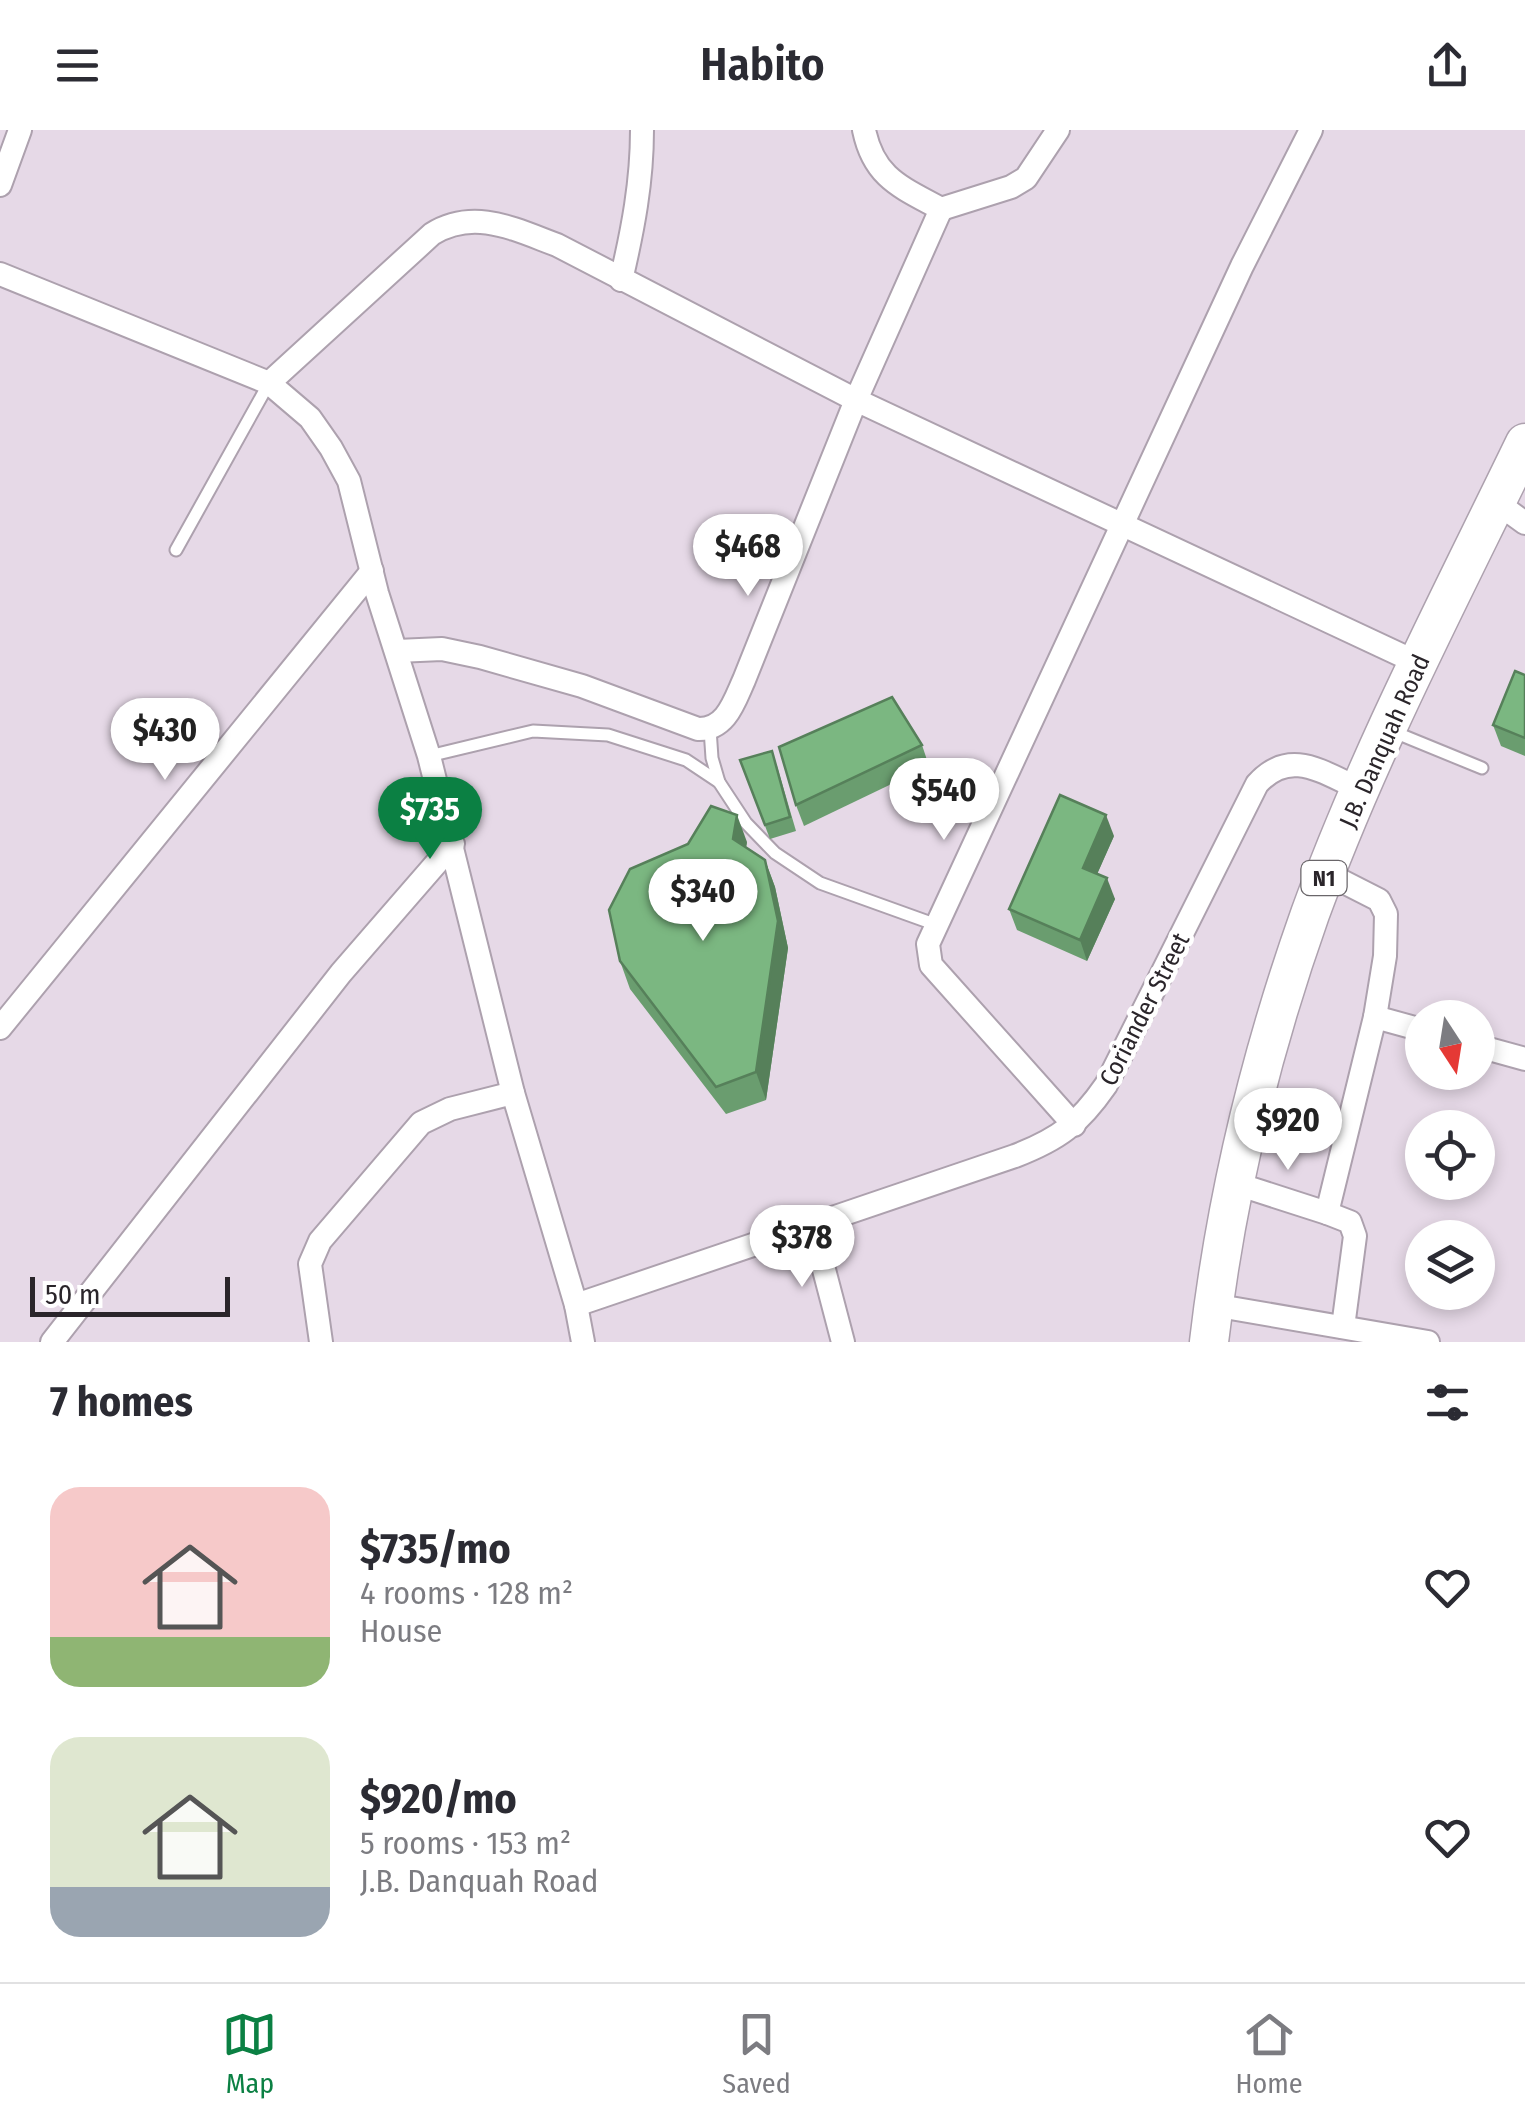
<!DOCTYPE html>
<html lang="en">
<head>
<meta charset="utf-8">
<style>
  body { margin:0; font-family:"Fira Sans Condensed",sans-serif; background:#f2f2f3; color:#2b2b33; height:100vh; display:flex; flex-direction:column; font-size:38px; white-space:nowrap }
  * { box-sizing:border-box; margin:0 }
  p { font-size:32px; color:#7c7c81 }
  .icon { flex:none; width:55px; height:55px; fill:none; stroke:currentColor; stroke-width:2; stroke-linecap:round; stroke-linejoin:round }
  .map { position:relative; height:1212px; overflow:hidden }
  .sheet { display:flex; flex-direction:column; background:#fff; flex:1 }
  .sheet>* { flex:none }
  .needle { width:65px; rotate:168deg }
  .fabs { position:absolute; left:1405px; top:870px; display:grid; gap:20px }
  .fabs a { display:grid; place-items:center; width:90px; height:90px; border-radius:50%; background:#fff; box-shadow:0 5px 15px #0003; font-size:50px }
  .scale { position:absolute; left:30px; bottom:25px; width:200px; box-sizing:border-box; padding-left:10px; border:5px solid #2a252a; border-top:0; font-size:28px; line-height:35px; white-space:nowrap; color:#2a252a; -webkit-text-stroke:8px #fff; paint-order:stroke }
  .price { position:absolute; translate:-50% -85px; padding:0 22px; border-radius:35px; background:#fff; color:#222; font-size:32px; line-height:65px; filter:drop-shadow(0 2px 5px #0008) }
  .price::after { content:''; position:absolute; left:50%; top:60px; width:30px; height:22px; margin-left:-15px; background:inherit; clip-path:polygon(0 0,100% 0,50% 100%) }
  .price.current { background:#0b8043; color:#fff }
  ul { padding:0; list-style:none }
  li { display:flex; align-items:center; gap:30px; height:250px; padding:0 50px }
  li span { display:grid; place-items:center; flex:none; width:280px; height:200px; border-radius:30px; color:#555 }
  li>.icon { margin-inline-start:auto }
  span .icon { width:120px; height:120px; fill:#fffc; stroke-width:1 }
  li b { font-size:42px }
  h2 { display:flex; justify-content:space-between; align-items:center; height:120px; padding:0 50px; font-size:42px }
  header { display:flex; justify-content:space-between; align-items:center; height:130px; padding:0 50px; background:#fff; font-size:45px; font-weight:600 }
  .tab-bar { display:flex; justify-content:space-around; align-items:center; height:140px; border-top:2px solid #e1e1e2; background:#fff; font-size:28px; color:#7c7c81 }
  .tab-bar a { display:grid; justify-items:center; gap:5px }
  .tab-bar .current { color:#0b8043 }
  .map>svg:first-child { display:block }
</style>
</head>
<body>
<header><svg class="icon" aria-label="menu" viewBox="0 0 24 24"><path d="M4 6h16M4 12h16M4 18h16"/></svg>Habito<svg class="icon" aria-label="share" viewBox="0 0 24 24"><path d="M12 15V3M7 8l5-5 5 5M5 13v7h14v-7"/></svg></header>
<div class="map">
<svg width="1525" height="1212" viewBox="0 0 1525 1212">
  <rect width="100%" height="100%" fill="#e6d9e7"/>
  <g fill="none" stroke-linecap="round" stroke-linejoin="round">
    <g stroke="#ada1ae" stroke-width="15">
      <g id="service">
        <path d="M176,420L269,253"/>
        <path d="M710,599L712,628L719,652"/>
        <path d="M1394,602L1482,638"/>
        <path d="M429,626L533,601L608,605L686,630L719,652L746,693L775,723L820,753L934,794"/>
      </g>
    </g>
    <g stroke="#ada1ae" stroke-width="26">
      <g id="minor">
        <path d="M864,0C874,48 901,57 941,79L1011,57L1026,48L1058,0"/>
        <path d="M0,55L20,0"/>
        <path d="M0,144L269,253L310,288L331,318L349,351L377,463L429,626L513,963L576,1175L583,1212"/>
        <path d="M621,150C633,99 642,52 642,0"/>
        <path d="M269,253L432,104C474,78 514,99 557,115L856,270L1418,533"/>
        <path d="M1496,372L1525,393"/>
        <path d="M397,521L442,519L480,527L582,556L698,599C726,600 734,572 744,550L856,270L941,79"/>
        <path d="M1326,743L1379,770L1386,784L1385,826L1375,887L1327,1083L1350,1092L1355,1106L1343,1197"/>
        <path d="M1375,887L1422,900"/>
        <path d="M0,898L372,441"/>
        <path d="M1478,916L1525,929"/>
        <path d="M1074,995L931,835L928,814L1242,136L1311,0"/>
        <path d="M1234,1053L1327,1083"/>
        <path d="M812,1094L843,1212"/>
        <path d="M576,1175L1015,1026C1059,1009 1079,994 1106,955L1257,654C1290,617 1323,643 1360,659"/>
        <path d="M1213,1175L1428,1212"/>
        <path d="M52,1212L341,843L453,714"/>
        <path d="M321,1212L310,1134L320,1111L421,993L450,979L513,963"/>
      </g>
    </g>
    <g stroke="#ada1ae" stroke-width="41">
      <path id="trunk" d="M1209,1212C1226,1066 1261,922 1310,784C1369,622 1450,468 1525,313"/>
    </g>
    <use href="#service" stroke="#fff" stroke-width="11"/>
    <use href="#minor" stroke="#fff" stroke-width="22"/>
    <use href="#trunk" stroke="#fff" stroke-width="38"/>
  </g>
  <g fill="#6a9d6f">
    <path d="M1525,545V626L1501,616L1493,595Z"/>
    <path d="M922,615L929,636L804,696L796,675Z"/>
    <path d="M740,630L777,636L796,701L770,709Z"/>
    <path d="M1114,706L1097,744L1115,769L1087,831L1017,800L1009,779Z"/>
    <path d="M747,712L746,717L765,730L775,757L788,818L766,970L726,984L630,859L620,831Z"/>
  </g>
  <g fill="#56805a">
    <path d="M737,685L747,712L743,736L733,709Z"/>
    <path d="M1106,685L1114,706L1091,758L1083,738Z"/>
    <path d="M765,730L775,757L788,818L766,970L756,942Z"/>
    <path d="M1107,748L1115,769L1087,831L1080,810Z"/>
  </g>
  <g fill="#7bb781" stroke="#56805a" stroke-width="2.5">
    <path d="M1515,541L1525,545V608L1493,595Z"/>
    <path d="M892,567L922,615L796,675L779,617Z"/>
    <path d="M772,621L790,687L765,695L740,630Z"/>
    <path d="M1060,665L1106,685L1083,738L1107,748L1080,810L1009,779Z"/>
    <path d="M711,676L737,685L733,709L765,730L778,791L756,942L716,957L620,831L609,780L630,739L688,714Z"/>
  </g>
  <g text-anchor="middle" stroke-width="9" stroke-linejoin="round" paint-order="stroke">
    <rect fill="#fff" stroke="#6a666a" stroke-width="2.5" x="1301.5" y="731" width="45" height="34" rx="8"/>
    <g font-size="22" font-weight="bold" fill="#2a252a">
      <text x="1324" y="756">N1</text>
    </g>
    <g font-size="25" fill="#2a252a" stroke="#fff">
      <text transform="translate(1384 611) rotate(-66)" y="9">J.B. Danquah Road</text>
      <text transform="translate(1144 879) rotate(-63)" y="9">Coriander Street</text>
    </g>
  </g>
</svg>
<div class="fabs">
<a><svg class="needle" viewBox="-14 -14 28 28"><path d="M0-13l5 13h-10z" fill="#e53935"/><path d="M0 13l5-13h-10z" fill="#7c7c81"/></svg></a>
<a><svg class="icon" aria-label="locate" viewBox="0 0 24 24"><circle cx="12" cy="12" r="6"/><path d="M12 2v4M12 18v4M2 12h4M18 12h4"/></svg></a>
<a><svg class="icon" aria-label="layers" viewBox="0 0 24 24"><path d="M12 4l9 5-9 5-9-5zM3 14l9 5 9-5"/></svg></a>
</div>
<div class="scale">50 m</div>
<b class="price" style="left:748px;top:469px">$468</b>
<b class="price" style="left:165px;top:653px">$430</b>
<b class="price" style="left:944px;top:713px">$540</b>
<b class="price current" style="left:430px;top:732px">$735</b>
<b class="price" style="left:703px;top:814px">$340</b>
<b class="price" style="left:1288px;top:1043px">$920</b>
<b class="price" style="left:802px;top:1160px">$378</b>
</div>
<section class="sheet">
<h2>7 homes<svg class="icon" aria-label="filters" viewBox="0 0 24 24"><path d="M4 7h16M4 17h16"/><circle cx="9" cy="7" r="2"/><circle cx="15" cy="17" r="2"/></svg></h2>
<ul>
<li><span style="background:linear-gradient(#f6c9c9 75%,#8fb573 0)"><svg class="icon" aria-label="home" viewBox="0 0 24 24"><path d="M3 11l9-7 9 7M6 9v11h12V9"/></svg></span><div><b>$735/mo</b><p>4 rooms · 128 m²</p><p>House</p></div><svg class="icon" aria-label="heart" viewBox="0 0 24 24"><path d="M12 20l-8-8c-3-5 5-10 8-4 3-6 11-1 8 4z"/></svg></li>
<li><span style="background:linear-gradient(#dfe7d0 75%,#9aa5b1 0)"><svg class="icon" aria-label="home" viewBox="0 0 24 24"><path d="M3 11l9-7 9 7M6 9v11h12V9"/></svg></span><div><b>$920/mo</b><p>5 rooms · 153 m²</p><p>J.B. Danquah Road</p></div><svg class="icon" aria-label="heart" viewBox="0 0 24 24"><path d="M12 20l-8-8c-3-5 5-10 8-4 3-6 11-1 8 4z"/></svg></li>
</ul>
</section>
<nav class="tab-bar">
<a class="current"><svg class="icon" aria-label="map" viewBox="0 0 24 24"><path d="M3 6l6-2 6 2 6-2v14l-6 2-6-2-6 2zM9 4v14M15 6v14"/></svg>Map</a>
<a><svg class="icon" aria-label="saved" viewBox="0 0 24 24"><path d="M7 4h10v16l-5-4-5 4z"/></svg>Saved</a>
<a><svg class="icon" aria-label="home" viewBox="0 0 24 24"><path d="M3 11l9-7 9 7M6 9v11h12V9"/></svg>Home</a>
</nav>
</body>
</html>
